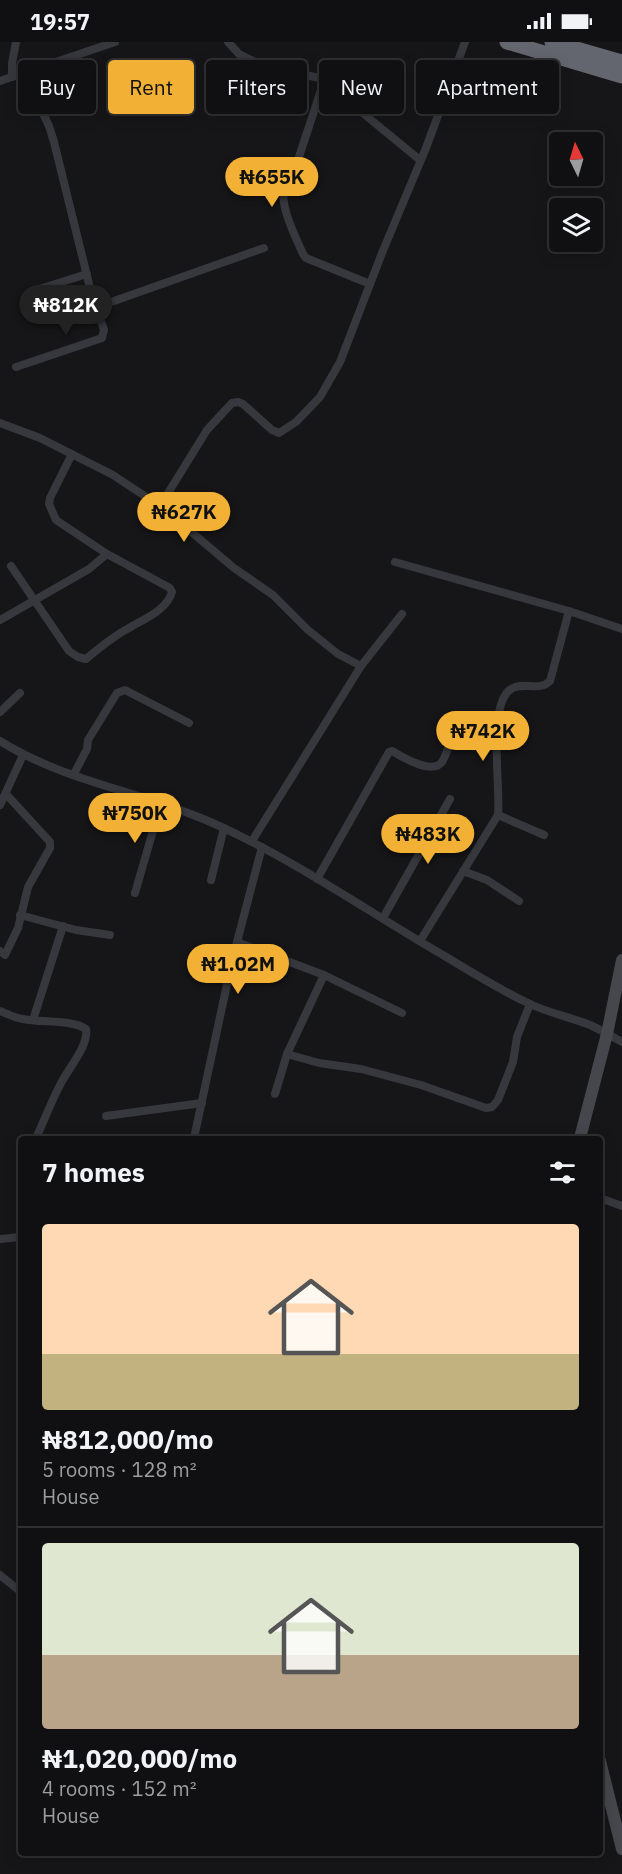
<!DOCTYPE html>
<html lang="en">
<head>
<meta charset="utf-8">
<style>
  body { margin:0; font-family:"IBM Plex Sans",sans-serif; background:#1e1e20; color:#f1f3f6; height:100vh; display:flex; flex-direction:column; font-size:22px; white-space:nowrap }
  * { box-sizing:border-box; margin:0 }
  p { font-size:20px; color:#9c9d9f }
  .icon { flex:none; width:33px; height:33px; fill:none; stroke:currentColor; stroke-width:2; stroke-linecap:round; stroke-linejoin:round }
  .map { position:relative; flex:1; overflow:hidden }
  .details { position:absolute; left:18px; top:1094px; width:585px; height:720px; display:flex; flex-direction:column; background:#101012; border-radius:6px; box-shadow:0 3px 15px #0003,0 0 0 2px #303032 }
  .details>* { flex:none }
  .guide { position:absolute; left:18px; top:18px; width:586px; height:54px; display:flex; gap:12px }
  .needle { width:39px; rotate:355deg }
  .buttons { position:absolute; left:549px; top:90px; display:grid; gap:12px }
  .buttons a { display:grid; place-items:center; width:54px; height:54px; border-radius:6px; background:#101012; box-shadow:0 3px 15px #0003,0 0 0 2px #303032; font-size:30px }
  .price { position:absolute; translate:-50% -51px; padding:0 14px; border-radius:21px; background:#f2b134; color:#111; font-size:20px; line-height:39px; filter:drop-shadow(0 2px 3px #0008) }
  .price::after { content:''; position:absolute; left:50%; top:36px; width:18px; height:14px; margin-left:-9px; background:inherit; clip-path:polygon(0 0,100% 0,50% 100%) }
  .price.selected { background:#222; color:#fff }
  ul { padding:0; list-style:none }
  li { display:grid; align-content:center; gap:12px; height:318px; padding:0 24px }
  li+li { border-top:2px solid #303032 }
  li span { display:grid; place-items:center; height:186px; border-radius:6px; color:#555 }
  li>.icon { margin-inline-start:auto }
  span .icon { width:108px; height:108px; fill:#fffc; stroke-width:1 }
  li b { font-size:26px }
  h2 { display:flex; justify-content:space-between; align-items:center; height:72px; padding:0 24px; font-size:26px }
  .pill { padding:0 21px; border-radius:6px; background:#101012; box-shadow:0 3px 15px #0003,0 0 0 2px #303032; font-size:21px; line-height:54px }
  .pill.selected { background:#f2b134; color:#111 }
  .status { display:flex; justify-content:space-between; align-items:center; height:42px; padding:0 30px; background:#101012; direction:ltr }
  .status svg { height:16px; fill:currentColor }
  .map>svg:first-child { display:block }
</style>
</head>
<body>
<div class="status"><b>19:57</b><svg viewBox="0 0 49 12"><path d="M0 12V9h3v3zM5 12V6h3v6zM10 12V3h3v9zM15 12V0h3v12zM26 1h20v11H26zM47 4h2v5h-2z"/></svg></div>
<div class="map">
<svg width="622" height="1832" viewBox="0 0 622 1832">
  <rect width="100%" height="100%" fill="#161618"/>
  <g fill="none" stroke-linecap="round" stroke-linejoin="round">
    <g stroke="#37383d" stroke-width="8">
      <path d="M228,0L239,12L257,21L276,27L320,36L420,118"/>
      <path d="M12,35V21L16,0"/>
      <path d="M0,39L115,0"/>
      <path d="M324,39L291,139C289,142 286,144 285,147C278,161 297,198 303,212L306,216L370,242"/>
      <path d="M33,249L87,232"/>
      <path d="M97,265L264,206"/>
      <path d="M16,325L102,296L104,288L91,250L54,100L49,84L24,31"/>
      <path d="M0,381L40,396L113,433L163,466L234,526L273,553L308,588L338,612L361,624"/>
      <path d="M160,464L207,388L232,361L238,360L243,362L272,388L279,391L296,380L320,355L340,320L382,211L426,106L465,0"/>
      <path d="M395,520L569,569L622,587"/>
      <path d="M11,524L69,609L78,615L86,617C99,606 114,594 129,586C144,577 167,568 172,550L170,546L107,512L56,478L49,462L50,456L72,412"/>
      <path d="M0,578L89,527L107,512"/>
      <path d="M0,670L20,651"/>
      <path d="M0,699C65,740 145,750 215,782C295,818 367,869 443,913C471,930 500,948 530,962C549,971 570,975 590,983C601,988 611,994 622,1000"/>
      <path d="M74,732L87,707L88,698L117,651L125,648L189,681"/>
      <path d="M0,763L23,713"/>
      <path d="M498,773L544,793"/>
      <path d="M252,799L361,624L402,572"/>
      <path d="M463,829L487,838L519,859"/>
      <path d="M317,837L389,710L392,709C402,715 432,733 442,720C447,713 451,696 454,687"/>
      <path d="M211,838L224,786"/>
      <path d="M135,851L161,761"/>
      <path d="M20,873L76,888L110,893"/>
      <path d="M383,876L450,757"/>
      <path d="M420,899L498,773C501,747 487,662 511,647C523,639 539,650 550,639L569,569"/>
      <path d="M237,900L324,933L402,971"/>
      <path d="M0,909L5,913L18,886L28,845L50,806V800L6,752"/>
      <path d="M0,969C8,972 15,976 23,977C41,981 71,977 86,987C89,1004 67,1028 60,1043C51,1060 44,1079 36,1096"/>
      <path d="M33,978L63,884"/>
      <path d="M287,1012L319,1021L361,1027L421,1043L486,1066L492,1065L498,1058L513,1020L517,995L530,962"/>
      <path d="M275,1052L287,1012L324,933"/>
      <path d="M106,1074L202,1061"/>
      <path d="M194,1096L232,919L262,805"/>
      <path d="M600,1156L622,1164"/>
      <path d="M0,1197L21,1195"/>
      <path d="M0,1533L21,1550"/>
    </g>
    <g stroke="#45474d" stroke-width="12">
      <path d="M580,1096L607,992L622,918"/>
      <path d="M600,1719L622,1807"/>
    </g>
    <g stroke="#63666e" stroke-width="15">
      <path d="M507,0L622,34"/>
      <path d="M552,0L622,20"/>
    </g>
  </g>
</svg>
<div class="buttons">
<a><svg class="needle" viewBox="-14 -14 28 28"><path d="M0-13l5 13h-10z" fill="#e53935"/><path d="M0 13l5-13h-10z" fill="#9c9d9f"/></svg></a>
<a><svg class="icon" aria-label="layers" viewBox="0 0 24 24"><path d="M12 4l9 5-9 5-9-5zM3 14l9 5 9-5"/></svg></a>
</div>
<b class="price" style="left:272px;top:166px">₦655K</b>
<b class="price selected" style="left:66px;top:294px">₦812K</b>
<b class="price" style="left:184px;top:501px">₦627K</b>
<b class="price" style="left:483px;top:720px">₦742K</b>
<b class="price" style="left:135px;top:802px">₦750K</b>
<b class="price" style="left:428px;top:823px">₦483K</b>
<b class="price" style="left:238px;top:953px">₦1.02M</b>
<div class="guide">
<a class="pill">Buy</a>
<a class="pill selected">Rent</a>
<a class="pill">Filters</a>
<a class="pill">New</a>
<a class="pill">Apartment</a>
</div>
<section class="details">
<h2>7 homes<svg class="icon" aria-label="filters" viewBox="0 0 24 24"><path d="M4 7h16M4 17h16"/><circle cx="9" cy="7" r="2"/><circle cx="15" cy="17" r="2"/></svg></h2>
<ul>
<li><span style="background:linear-gradient(#ffd9b3 70%,#c2b280 0)"><svg class="icon" aria-label="home" viewBox="0 0 24 24"><path d="M3 11l9-7 9 7M6 9v11h12V9"/></svg></span><div><b>₦812,000/mo</b><p>5 rooms · 128 m²</p><p>House</p></div></li>
<li><span style="background:linear-gradient(#dfe7d0 60%,#b9a48a 0)"><svg class="icon" aria-label="home" viewBox="0 0 24 24"><path d="M3 11l9-7 9 7M6 9v11h12V9"/></svg></span><div><b>₦1,020,000/mo</b><p>4 rooms · 152 m²</p><p>House</p></div></li>
</ul>
</section>
</div>
</body>
</html>
